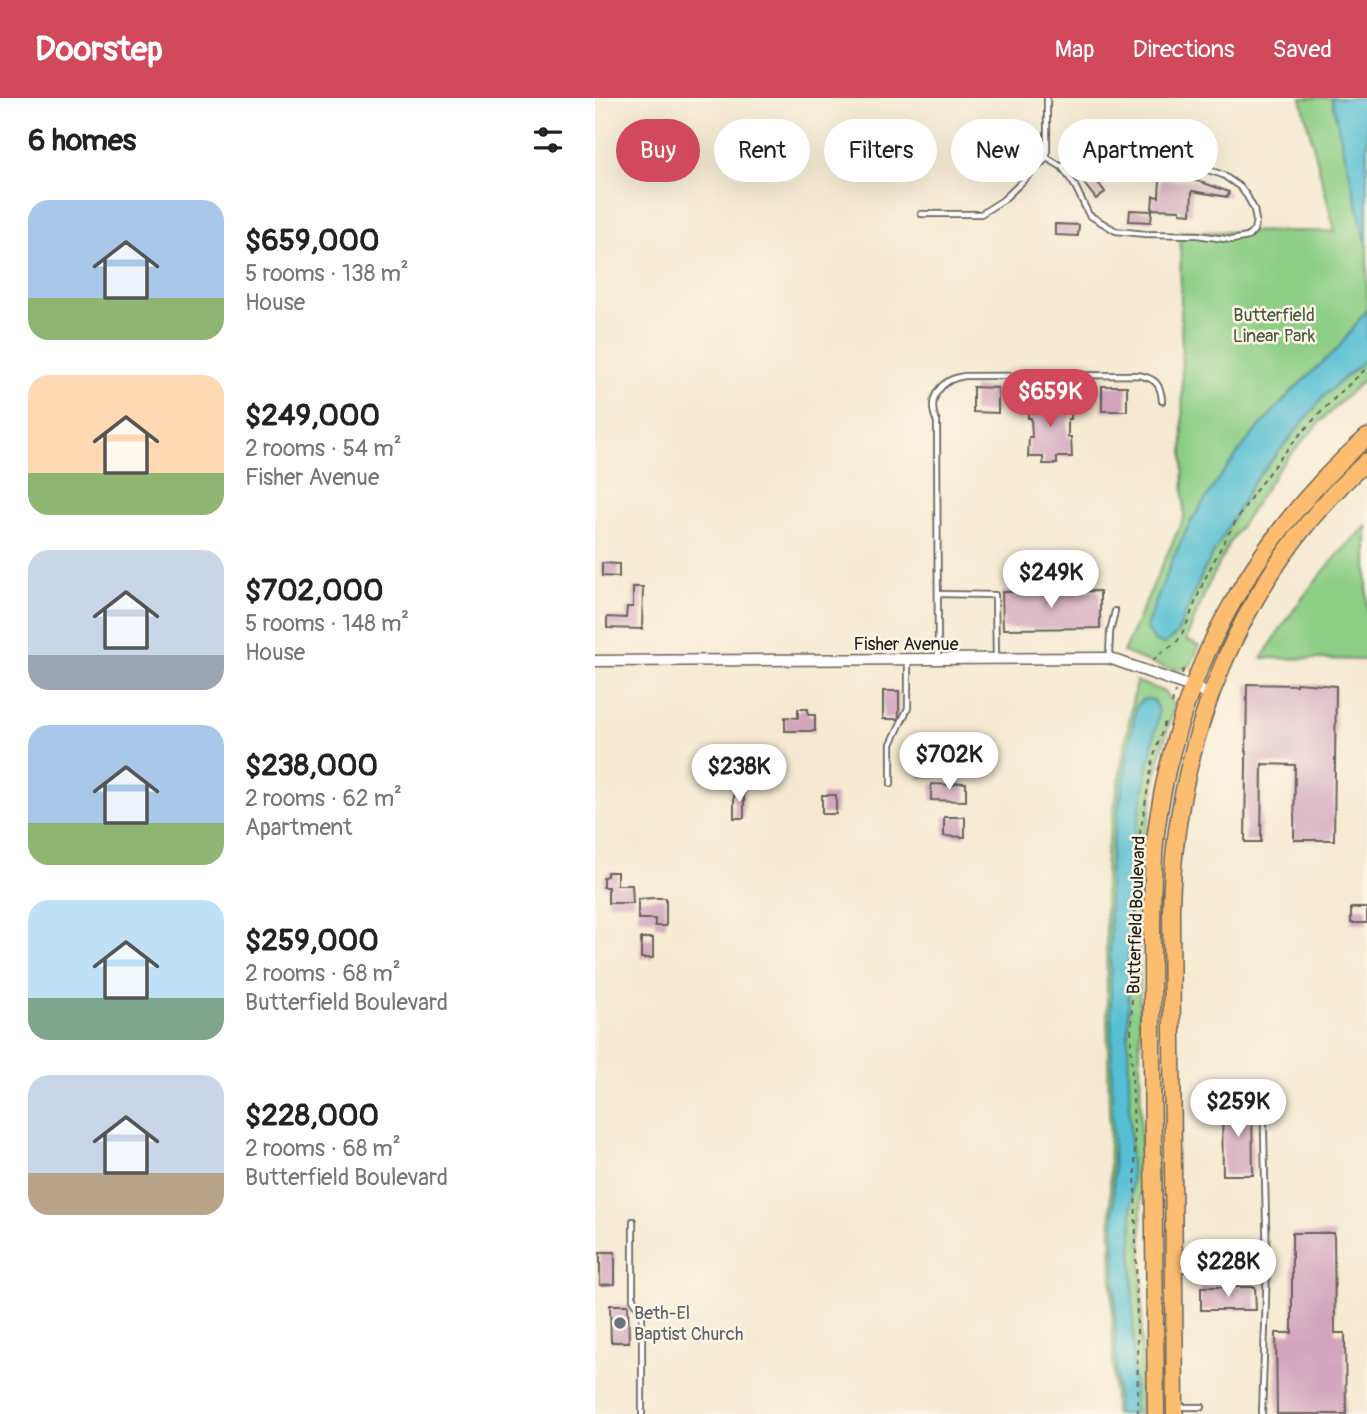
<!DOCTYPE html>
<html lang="en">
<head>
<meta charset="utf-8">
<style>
  body { margin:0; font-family:Pangolin,sans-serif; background:#f6f6f6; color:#222; height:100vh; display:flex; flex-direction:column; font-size:26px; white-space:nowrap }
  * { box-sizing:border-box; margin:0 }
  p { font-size:23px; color:#767676 }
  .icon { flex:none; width:38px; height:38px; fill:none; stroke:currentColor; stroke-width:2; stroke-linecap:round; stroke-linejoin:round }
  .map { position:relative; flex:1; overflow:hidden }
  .sheet { display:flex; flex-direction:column; background:#fff; width:595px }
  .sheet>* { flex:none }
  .banner { position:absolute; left:21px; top:21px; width:646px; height:63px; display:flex; gap:14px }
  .price { position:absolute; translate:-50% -60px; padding:0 16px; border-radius:24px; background:#fff; color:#222; font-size:23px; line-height:46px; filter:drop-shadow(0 2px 4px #0008) }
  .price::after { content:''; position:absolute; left:50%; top:42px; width:21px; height:16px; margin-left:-10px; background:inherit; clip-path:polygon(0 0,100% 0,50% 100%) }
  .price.on { background:#d1495b; color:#fff }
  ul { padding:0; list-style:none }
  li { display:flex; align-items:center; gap:21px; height:175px; padding:0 28px }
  li span { display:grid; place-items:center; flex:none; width:196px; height:140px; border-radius:21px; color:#555 }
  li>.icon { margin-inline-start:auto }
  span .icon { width:84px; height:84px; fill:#fffc; stroke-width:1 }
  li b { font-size:30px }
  h2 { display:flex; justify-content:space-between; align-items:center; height:84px; padding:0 28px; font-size:30px }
  .chip { padding:0 24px; border-radius:32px; background:#fff; box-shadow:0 7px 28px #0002; font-size:24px; line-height:63px }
  .chip.on { background:#d1495b; color:#fff }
  header { display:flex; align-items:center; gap:42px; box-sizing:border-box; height:98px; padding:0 35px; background:#d1495b; color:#fff }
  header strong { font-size:33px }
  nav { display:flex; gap:38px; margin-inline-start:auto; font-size:24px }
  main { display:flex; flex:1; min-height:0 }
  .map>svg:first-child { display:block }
</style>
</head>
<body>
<header>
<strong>Doorstep</strong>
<nav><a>Map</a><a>Directions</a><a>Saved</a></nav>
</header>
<main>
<section class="sheet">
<h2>6 homes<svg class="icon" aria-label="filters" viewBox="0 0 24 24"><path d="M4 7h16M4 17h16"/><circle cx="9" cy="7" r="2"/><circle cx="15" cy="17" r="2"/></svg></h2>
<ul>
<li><span style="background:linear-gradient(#a9c7e8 70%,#8fb573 0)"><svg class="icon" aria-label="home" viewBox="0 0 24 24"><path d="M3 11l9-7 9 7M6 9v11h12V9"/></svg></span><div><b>$659,000</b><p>5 rooms · 138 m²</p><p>House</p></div></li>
<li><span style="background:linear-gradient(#ffd9b3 70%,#8fb573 0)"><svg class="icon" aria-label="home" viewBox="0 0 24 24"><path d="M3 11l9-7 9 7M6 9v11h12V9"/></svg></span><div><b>$249,000</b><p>2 rooms · 54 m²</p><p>Fisher Avenue</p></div></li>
<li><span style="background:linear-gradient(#c9d6e8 75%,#9aa5b1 0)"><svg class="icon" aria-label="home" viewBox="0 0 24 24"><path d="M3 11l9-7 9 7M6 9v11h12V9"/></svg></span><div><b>$702,000</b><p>5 rooms · 148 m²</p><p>House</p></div></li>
<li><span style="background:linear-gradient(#a9c7e8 70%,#8fb573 0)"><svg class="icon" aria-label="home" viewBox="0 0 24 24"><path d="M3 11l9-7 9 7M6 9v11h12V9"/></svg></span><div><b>$238,000</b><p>2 rooms · 62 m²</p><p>Apartment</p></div></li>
<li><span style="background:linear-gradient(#bfe0f5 70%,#7fa58c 0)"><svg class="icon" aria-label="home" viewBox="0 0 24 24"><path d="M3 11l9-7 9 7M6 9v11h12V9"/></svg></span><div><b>$259,000</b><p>2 rooms · 68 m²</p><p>Butterfield Boulevard</p></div></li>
<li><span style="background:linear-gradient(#c9d6e8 70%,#b9a48a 0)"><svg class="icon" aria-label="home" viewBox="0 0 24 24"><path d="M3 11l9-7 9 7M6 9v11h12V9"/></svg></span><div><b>$228,000</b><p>2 rooms · 68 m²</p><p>Butterfield Boulevard</p></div></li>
</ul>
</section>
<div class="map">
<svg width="772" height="1316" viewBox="0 0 772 1316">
  <rect width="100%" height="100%" fill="#fcf5e5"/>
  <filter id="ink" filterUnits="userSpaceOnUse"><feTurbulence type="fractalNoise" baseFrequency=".0143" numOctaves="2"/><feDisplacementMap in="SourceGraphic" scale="14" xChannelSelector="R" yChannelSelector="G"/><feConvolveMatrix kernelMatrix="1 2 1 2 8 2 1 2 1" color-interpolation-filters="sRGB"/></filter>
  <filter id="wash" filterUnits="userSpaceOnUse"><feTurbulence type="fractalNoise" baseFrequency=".00686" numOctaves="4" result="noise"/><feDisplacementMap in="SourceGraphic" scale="28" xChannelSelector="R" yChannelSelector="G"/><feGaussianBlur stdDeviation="1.57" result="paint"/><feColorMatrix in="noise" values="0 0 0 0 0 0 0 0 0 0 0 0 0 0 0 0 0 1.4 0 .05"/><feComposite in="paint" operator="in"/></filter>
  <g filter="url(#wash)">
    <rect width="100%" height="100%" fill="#f5ead1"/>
    <g fill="#8dce86" stroke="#547551" stroke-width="2">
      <path d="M706,0H771L772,5V278L726,323L686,367L634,446L611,492L591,542L604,548C601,554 599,564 594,568C581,579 543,559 528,554L589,419L585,134L740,133Z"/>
      <path d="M772,428V562L667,560C697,511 730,466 772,428Z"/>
      <path d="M541,583L570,594L579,609L564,663L549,747L544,837L547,1184L546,1316H519L510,778L511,758Z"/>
    </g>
    <g fill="#56bfd3" stroke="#396e78" stroke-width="2">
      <path d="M736,0H772V147Z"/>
      <path d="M772,211V260L731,296L658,385L608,474L582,536L570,546L560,544L551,529L578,460L595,425L624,380L657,337L699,291L744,249Z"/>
      <path d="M548,601L559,602L564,614L538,746L534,834L533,945L537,1107L539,1316H522L514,778L516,755L541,608Z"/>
    </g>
    <g id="blocks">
      <g fill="#d2a5bd">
        <path d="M493,71L510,94L501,101L484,79Z"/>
        <path d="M587,81L609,84V85L634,94L633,99L597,93L596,116L585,115V112L557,111L558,98L564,99L565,82H587Z"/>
        <path d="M535,112L557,113L556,124L534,123Z"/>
        <path d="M460,126L484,127L483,138L460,137Z"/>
        <rect x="507" y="288" width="25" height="25"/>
        <path d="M378,289L403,290V315L378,314Z"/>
        <path d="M476,300V321H473V339H476L477,359H462V366H448V359H433L434,339H437L436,320H433V301Z"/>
        <path d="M7,465L24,466V479L7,478Z"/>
        <path d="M38,489H48L47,531L12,530V519L31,520L32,509H38Z"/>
        <path d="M505,493V530L408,531L407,494Z"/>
        <path d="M701,585L741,588L739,742H699L700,667L667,666L666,744H650L652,586L701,587Z"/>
        <path d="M288,593H304V617L303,621H288Z"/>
        <path d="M203,611H213V617H220V633H190V619L203,620Z"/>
        <rect x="323" y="649" width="13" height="31"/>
        <path d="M359,685H371V703L336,702V686L359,687Z"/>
        <rect x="139" y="692" width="10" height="28"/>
        <rect x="227" y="697" width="14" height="19"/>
        <path d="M349,719H370V739L349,738Z"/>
        <path d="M12,774H22V787H37L38,805H13V789H8V779L12,778Z"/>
        <path d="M60,800H71V828H60V821H43V801Z"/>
        <rect x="756" y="810" width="16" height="15"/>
        <rect x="46" y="840" width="12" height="20"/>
        <path d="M657,1004L658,1077H628L627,1005Z"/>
        <path d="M697,1135H739L740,1235H750L751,1316H682L681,1235H697Z"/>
        <path d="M5,1154H20V1186L5,1187Z"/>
        <path d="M606,1189H660L661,1212H606Z"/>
        <path d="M15,1207H33L34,1244H16Z"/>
      </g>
    </g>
  </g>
  <g filter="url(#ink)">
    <use href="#blocks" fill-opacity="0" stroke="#68645b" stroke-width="2"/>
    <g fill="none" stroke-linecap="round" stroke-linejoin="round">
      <g stroke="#68645b" stroke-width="8">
        <g id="lane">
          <path d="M452,60L467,69L480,88L494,117L521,133L550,136L602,137L637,142L653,139L659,132L661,123L659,111L652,98L645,89L628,77L602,68L481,60L467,69"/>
          <path d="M326,116H386L408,102L452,60V0"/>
          <path d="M343,496L400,497L401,560"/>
          <path d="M343,560L342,324C331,301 345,281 370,278L543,277C559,280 566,285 567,303"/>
          <path d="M514,560L515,534L520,513"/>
          <path d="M296,686V646L313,610V561"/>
          <path d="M38,1123V1201L47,1215V1316"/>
          <path d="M582,1171L672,1169"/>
          <path d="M583,1309H607"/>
          <path d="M667,1316L672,1169L668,991"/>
        </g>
      </g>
      <g stroke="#68645b" stroke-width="13">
        <path id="street" d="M0,563L514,560L616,596"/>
      </g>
      <g stroke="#68645b" stroke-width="19">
        <g id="primary">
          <path d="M561,1316C560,1196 558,1077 557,957C557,918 557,880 557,841C557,806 557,770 561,735C581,580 655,443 772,339"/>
          <path d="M580,1316L576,815C578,646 645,477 772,363"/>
        </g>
      </g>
      <g stroke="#68645b" stroke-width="2" stroke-dasharray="5 5" stroke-linecap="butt">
        <path d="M558,563C564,553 579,550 585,539C593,526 598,509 604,495C611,477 621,459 630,442C666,376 716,320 772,270"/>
        <path d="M587,576L589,569"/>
        <path d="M577,606L580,594"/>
        <path d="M543,1316L540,1064L536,947L538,835L543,747L558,661L571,621"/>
      </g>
      <use href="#lane" stroke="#fff" stroke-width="4.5"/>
      <use href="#street" stroke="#fff" stroke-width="10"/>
      <use href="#primary" stroke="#fcbd6f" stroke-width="16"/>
    </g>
  </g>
  <circle fill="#6b7280" stroke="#fcf5e5" stroke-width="2.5" cx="25" cy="1225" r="7"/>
  <g text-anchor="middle" stroke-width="5" stroke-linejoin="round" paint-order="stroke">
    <g font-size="18" fill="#445a41" stroke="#fcf5e5">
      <text x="679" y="223">Butterfield<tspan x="679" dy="21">Linear Park</tspan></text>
    </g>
    <g font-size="18" fill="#1c1c1c" stroke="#fcf5e5">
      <text x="311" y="552">Fisher Avenue</text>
      <text transform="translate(541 817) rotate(-88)" y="6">Butterfield Boulevard</text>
    </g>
    <g font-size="18" fill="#5b616d" stroke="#fcf5e5" text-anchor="start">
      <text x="39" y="1221">Beth-El<tspan x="39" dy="21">Baptist Church</tspan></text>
    </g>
  </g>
</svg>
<b class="price on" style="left:455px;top:331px">$659K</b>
<b class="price" style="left:456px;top:512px">$249K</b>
<b class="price" style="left:354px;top:694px">$702K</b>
<b class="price" style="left:144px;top:706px">$238K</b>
<b class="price" style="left:643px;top:1041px">$259K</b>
<b class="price" style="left:633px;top:1201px">$228K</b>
<div class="banner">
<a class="chip on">Buy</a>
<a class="chip">Rent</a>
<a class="chip">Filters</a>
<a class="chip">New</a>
<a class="chip">Apartment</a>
</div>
</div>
</main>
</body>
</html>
